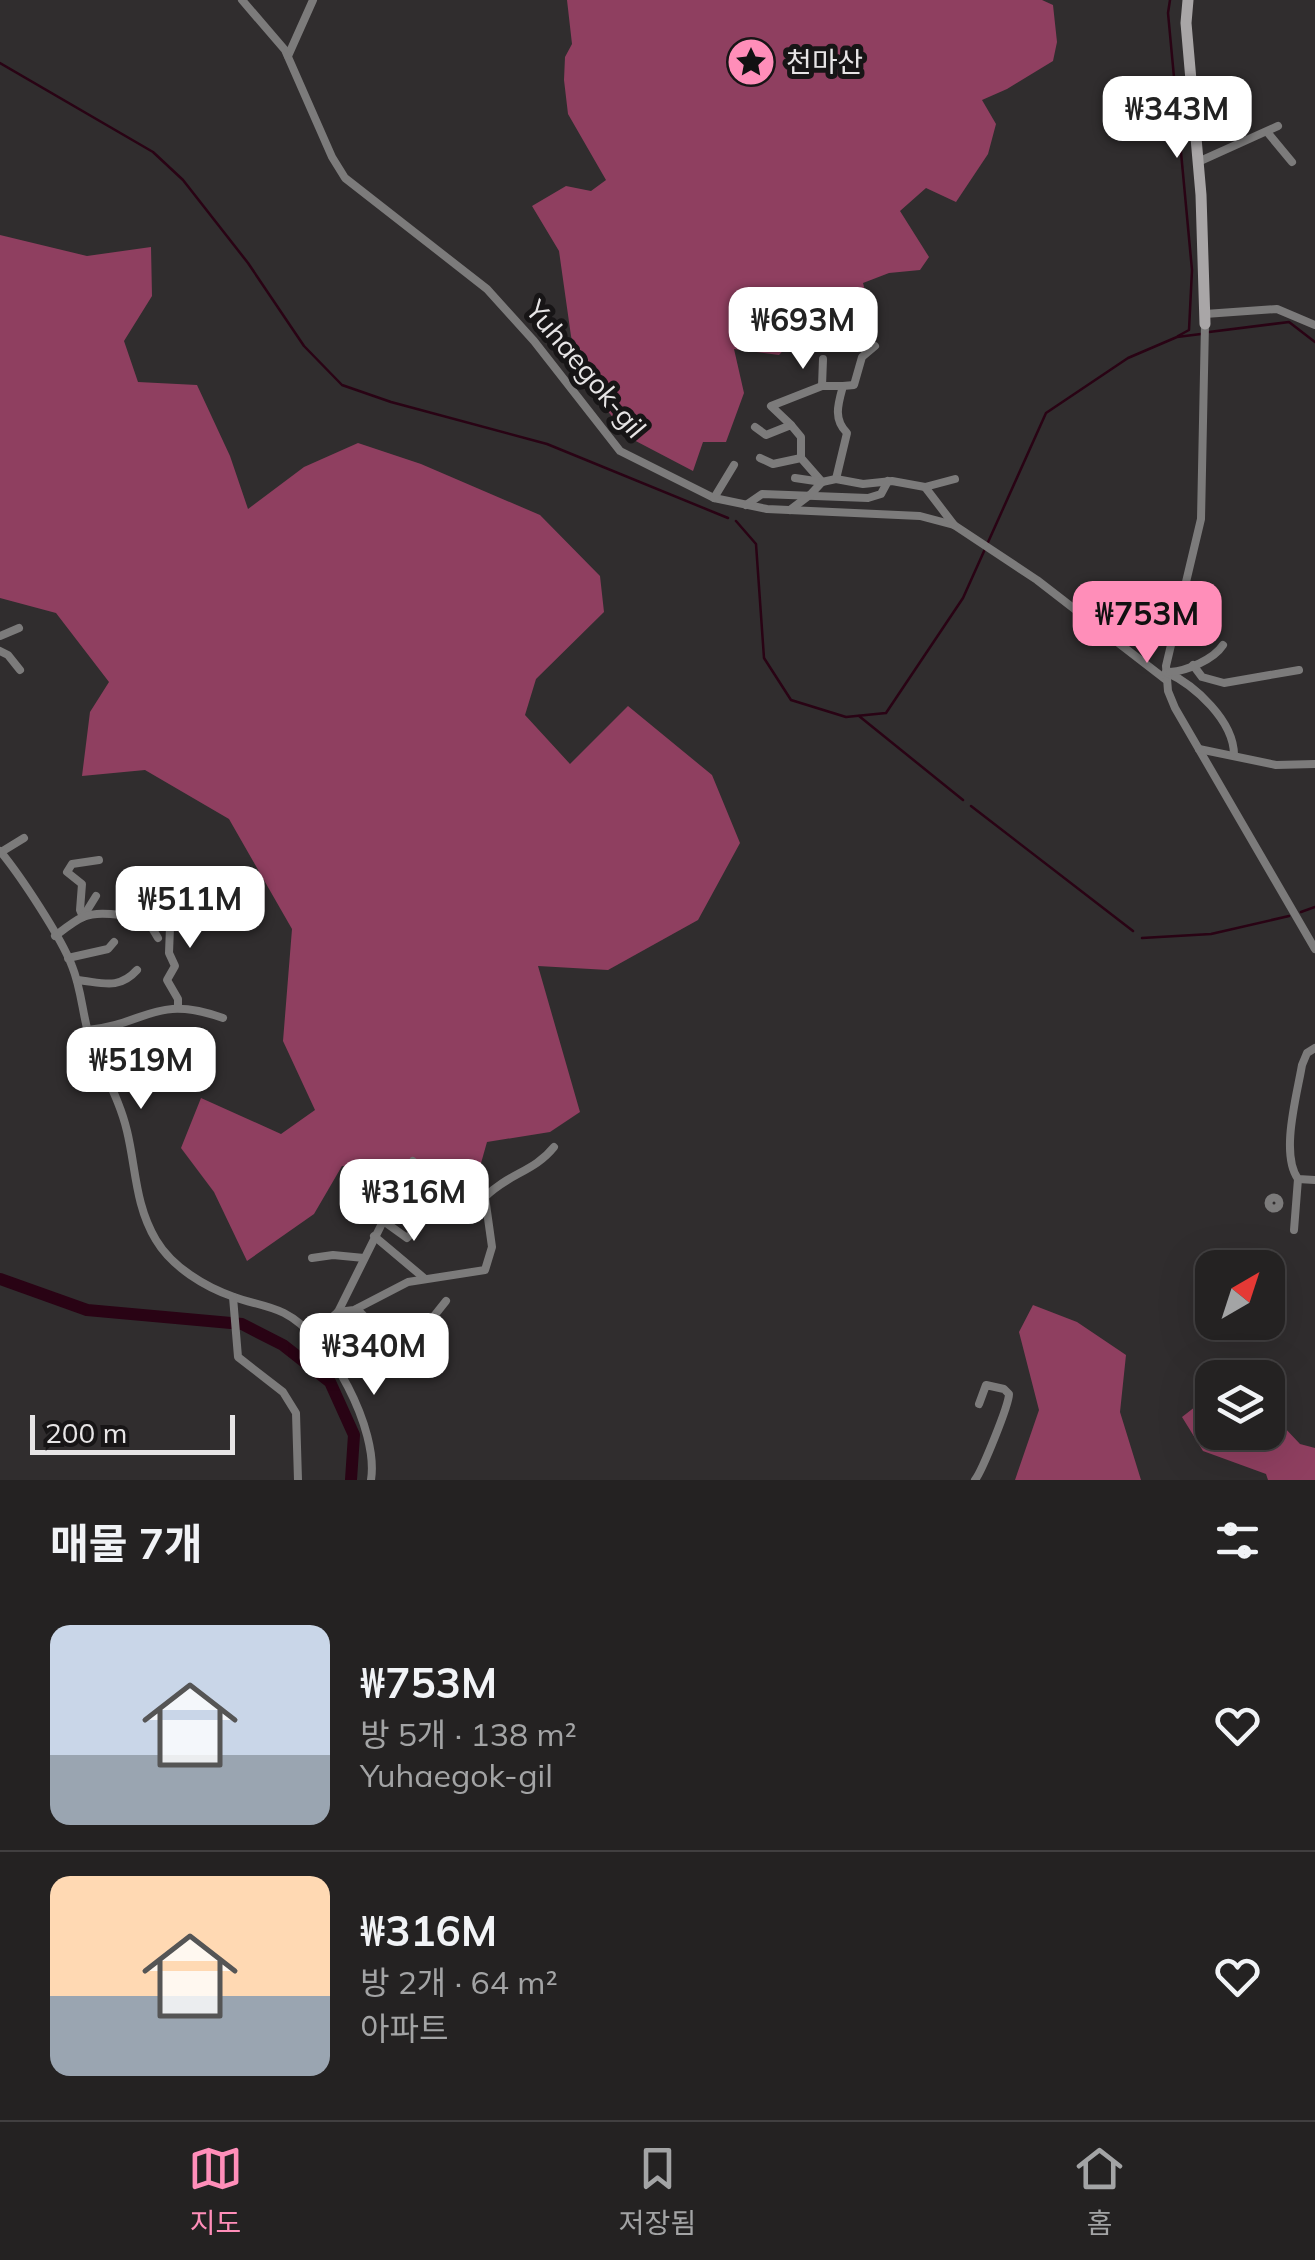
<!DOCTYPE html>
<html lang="ko">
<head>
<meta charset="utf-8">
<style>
  body { margin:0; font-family:Mulish,"Noto Sans KR",sans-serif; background:#2c2a2a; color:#f1f3f6; height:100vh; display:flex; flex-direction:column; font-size:38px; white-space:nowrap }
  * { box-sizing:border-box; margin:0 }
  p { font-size:32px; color:#a3a4a5 }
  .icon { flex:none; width:55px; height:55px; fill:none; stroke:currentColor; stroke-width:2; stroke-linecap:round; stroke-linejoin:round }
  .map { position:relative; height:1480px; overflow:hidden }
  .details { display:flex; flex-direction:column; background:#242222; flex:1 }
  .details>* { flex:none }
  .needle { width:65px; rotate:39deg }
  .buttons { position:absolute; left:1195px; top:1250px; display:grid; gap:20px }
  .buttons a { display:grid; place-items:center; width:90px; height:90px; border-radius:20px; background:#242222; box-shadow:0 10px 40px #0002,0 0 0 2px #413f40; font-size:50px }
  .scale { position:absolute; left:30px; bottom:25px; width:205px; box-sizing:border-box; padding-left:10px; border:5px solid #e7e5e6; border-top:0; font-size:28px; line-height:35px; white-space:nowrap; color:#e7e5e6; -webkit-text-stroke:8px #171516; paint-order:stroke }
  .price { position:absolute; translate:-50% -85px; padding:0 22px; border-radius:20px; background:#fff; color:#222; font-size:32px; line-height:65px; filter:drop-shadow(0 2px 5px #0008) }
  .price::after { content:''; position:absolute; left:50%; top:60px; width:30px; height:22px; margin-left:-15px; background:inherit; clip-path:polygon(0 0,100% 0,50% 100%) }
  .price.active { background:#ff8eb9; color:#111 }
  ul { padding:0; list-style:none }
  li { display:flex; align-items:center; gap:30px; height:250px; padding:0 50px }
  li+li { border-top:2px solid #413f40 }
  li span { display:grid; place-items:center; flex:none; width:280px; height:200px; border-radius:20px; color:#555 }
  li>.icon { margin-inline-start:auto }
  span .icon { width:120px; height:120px; fill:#fffc; stroke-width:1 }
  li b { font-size:42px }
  h2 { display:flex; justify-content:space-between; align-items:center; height:120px; padding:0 50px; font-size:42px }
  .tabs { display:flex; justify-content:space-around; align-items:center; height:140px; border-top:2px solid #413f40; background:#242222; font-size:28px; color:#a3a4a5 }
  .tabs a { display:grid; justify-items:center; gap:5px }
  .tabs .active { color:#ff8eb9 }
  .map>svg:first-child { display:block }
</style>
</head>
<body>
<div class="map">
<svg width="1315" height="1480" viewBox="0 0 1315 1480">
  <rect width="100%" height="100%" fill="#302d2e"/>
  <g fill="#8f3f60">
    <path d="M567,0H1042L1053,5L1057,42L1053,61L1007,89L982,100L996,124L988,154L956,202L926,188L900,211L929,257L920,270L889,273L863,283L874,325L862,337L826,325L789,344L779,355L734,349L744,393L726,442H703L693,471L630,438L582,380L571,336L559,251L532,206L566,186L591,191L606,180L568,114L564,80L565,57L572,44Z"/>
    <path d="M0,235L87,256L151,247L152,296L124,341L138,382L197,385L230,456L248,509L304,467L358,443L421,464L540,515L600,576L604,612L536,679L525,715L570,764L628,706L712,775L740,843L698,920L608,970L538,966L580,1112L550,1132L487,1142L470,1202L428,1177L342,1166L314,1214L247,1261L214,1192L181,1148L201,1098L281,1134L315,1110L283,1041L292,929L229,819L145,770L82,776L90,712L109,682L56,613L0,598Z"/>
    <path d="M1033,1305L1077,1322L1126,1355L1120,1412L1141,1480H1015L1039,1410L1019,1332Z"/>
    <path d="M1209,1396H1212V1432H1268V1410L1300,1444L1315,1448V1480H1268L1266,1474L1203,1451L1182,1417Z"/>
  </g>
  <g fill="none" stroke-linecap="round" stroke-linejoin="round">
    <g stroke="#290314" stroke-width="2.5">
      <path d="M1170,0L1168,13L1192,270L1189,330L1178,336"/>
      <path d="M0,63L153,152L183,180L248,263L304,346L342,385L391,402L547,444L728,518"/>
      <path d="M1209,332L1289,322L1315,342"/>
      <path d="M736,521L756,544L764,658L791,700L846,717L886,713L963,598L1046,413L1128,358L1177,337L1201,334"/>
      <path d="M859,716L963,800"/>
      <path d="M971,806L1133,931"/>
      <path d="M1301,912L1315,907"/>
      <path d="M1142,938L1211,934L1289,916"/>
    </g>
    <path stroke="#290314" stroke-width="12" d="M0,1279L87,1310L242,1324L283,1345L330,1382L354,1435L351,1480"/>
    <g stroke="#7c7b7b" stroke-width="8">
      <path d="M242,0L285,50L332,157L345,178L487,289L534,341L620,451L714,498L767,509L920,516L954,525L1037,580L1165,679"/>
      <path d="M288,56L313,0"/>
      <path d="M1268,133L1292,162"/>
      <path d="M1198,162L1278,126"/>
      <path d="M1205,314L1277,309L1315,325"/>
      <path d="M1205,324L1201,519L1166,666L1168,691L1175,708L1315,949"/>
      <path d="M822,386L823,359"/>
      <path d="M791,425L771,406L822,386H843"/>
      <path d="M755,427L766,435L791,425L801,437V458"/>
      <path d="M760,458L773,464L801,458L822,482"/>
      <path d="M795,478L822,482"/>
      <path d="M836,479L847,433C833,419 838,404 843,386L854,385L862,357L875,346"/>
      <path d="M925,487L955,479"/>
      <path d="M714,498L734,465"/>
      <path d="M746,505L762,494L868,498L881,494L888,481"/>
      <path d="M790,510L811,494L822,482L836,479L863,484L892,481L925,487L954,525"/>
      <path d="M0,636L19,628"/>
      <path d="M0,651L8,655L20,670"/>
      <path d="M1193,665L1202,677L1224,683L1299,670"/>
      <path d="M1166,672C1195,685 1234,721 1234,755"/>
      <path d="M1170,672C1187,671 1214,659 1223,645"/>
      <path d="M1199,749L1276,765L1315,764"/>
      <path d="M0,851C20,875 61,937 72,966C81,988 82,1010 88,1032C99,1066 119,1096 127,1131C136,1168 135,1205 156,1240C172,1267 205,1287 234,1297C250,1303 268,1305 284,1313C330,1336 379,1430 371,1480"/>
      <path d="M1,852L24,838"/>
      <path d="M83,917L80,910L82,884L67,872L72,864L99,860"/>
      <path d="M83,917L96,896"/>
      <path d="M146,918L158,938"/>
      <path d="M55,936C63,930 74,921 83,917C108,908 135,922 159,913L170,927L169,953L175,966L167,980L178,999V1008"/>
      <path d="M68,958L108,949L114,942"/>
      <path d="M77,980C101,982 118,991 137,970"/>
      <path d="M106,1028L129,1041"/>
      <path d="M88,1030C147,1024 155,994 223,1018"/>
      <path d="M1315,1048L1307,1053L1302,1065C1297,1095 1280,1154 1298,1179L1315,1180"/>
      <circle cx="1274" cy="1203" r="5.5"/>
      <path d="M382,1220L407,1238L411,1234"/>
      <path d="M1294,1230L1298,1179"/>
      <path d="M374,1236L424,1278"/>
      <path d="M312,1258L333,1255L364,1258"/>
      <path d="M233,1297L238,1357L283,1392L296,1413L298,1480"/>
      <path d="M357,1309L403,1355L446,1301"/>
      <path d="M338,1312L354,1310L408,1282L485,1270L492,1247L485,1197C509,1173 534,1172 554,1147"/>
      <path d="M312,1335L338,1312L413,1161"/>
      <path d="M975,1480C982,1471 1009,1405 1009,1394L1004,1389L986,1385L979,1404"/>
    </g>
    <path stroke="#a9a6a7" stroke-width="11" d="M1188,0L1186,23L1201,195L1205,324"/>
  </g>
  <defs>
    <g id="sight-disc" transform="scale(2.5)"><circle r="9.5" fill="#ff8eb9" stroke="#171516"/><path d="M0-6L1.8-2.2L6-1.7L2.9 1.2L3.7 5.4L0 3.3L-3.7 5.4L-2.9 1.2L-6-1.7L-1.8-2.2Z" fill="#111"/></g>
  </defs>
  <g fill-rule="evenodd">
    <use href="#sight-disc" x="751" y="62"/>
  </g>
  <g text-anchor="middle" stroke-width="10" stroke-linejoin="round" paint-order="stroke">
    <g font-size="28" fill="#e7e5e6" stroke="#171516" text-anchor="start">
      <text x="786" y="72">천마산</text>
    </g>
    <g font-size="28" fill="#e7e5e6" stroke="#171516">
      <text transform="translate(586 369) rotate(50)" y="10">Yuhaegok-gil</text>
    </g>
  </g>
</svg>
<div class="buttons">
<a><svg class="needle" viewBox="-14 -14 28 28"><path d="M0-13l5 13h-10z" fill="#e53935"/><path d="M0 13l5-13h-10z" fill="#a3a4a5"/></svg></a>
<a><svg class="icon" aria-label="layers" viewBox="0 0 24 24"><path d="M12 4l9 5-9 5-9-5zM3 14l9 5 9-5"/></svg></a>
</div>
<div class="scale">200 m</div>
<b class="price" style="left:1177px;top:161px">₩343M</b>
<b class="price" style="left:803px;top:372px">₩693M</b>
<b class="price active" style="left:1147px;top:666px">₩753M</b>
<b class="price" style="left:190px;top:951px">₩511M</b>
<b class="price" style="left:141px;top:1112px">₩519M</b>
<b class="price" style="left:414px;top:1244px">₩316M</b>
<b class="price" style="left:374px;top:1398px">₩340M</b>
</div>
<section class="details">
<h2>매물 7개<svg class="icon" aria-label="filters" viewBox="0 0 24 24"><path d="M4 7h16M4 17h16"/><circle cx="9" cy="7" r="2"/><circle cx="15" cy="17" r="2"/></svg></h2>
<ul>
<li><span style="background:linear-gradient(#c9d6e8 65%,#9aa5b1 0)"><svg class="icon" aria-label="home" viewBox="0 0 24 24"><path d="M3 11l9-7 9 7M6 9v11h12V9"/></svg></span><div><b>₩753M</b><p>방 5개 · 138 m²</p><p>Yuhaegok-gil</p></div><svg class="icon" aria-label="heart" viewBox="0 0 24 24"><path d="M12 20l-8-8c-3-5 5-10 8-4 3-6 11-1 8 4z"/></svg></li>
<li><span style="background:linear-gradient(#ffd9b3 60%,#9aa5b1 0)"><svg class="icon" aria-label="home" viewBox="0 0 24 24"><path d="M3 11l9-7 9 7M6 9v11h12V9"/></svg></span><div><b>₩316M</b><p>방 2개 · 64 m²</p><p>아파트</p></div><svg class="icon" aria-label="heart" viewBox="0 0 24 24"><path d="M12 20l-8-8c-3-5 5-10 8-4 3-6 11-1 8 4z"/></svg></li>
</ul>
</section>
<nav class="tabs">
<a class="active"><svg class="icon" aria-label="map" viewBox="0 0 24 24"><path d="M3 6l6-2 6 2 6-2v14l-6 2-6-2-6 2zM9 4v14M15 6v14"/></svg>지도</a>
<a><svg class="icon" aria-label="saved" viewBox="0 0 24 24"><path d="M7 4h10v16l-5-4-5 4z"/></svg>저장됨</a>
<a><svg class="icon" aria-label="home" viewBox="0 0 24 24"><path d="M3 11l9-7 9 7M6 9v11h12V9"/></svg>홈</a>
</nav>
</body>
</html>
